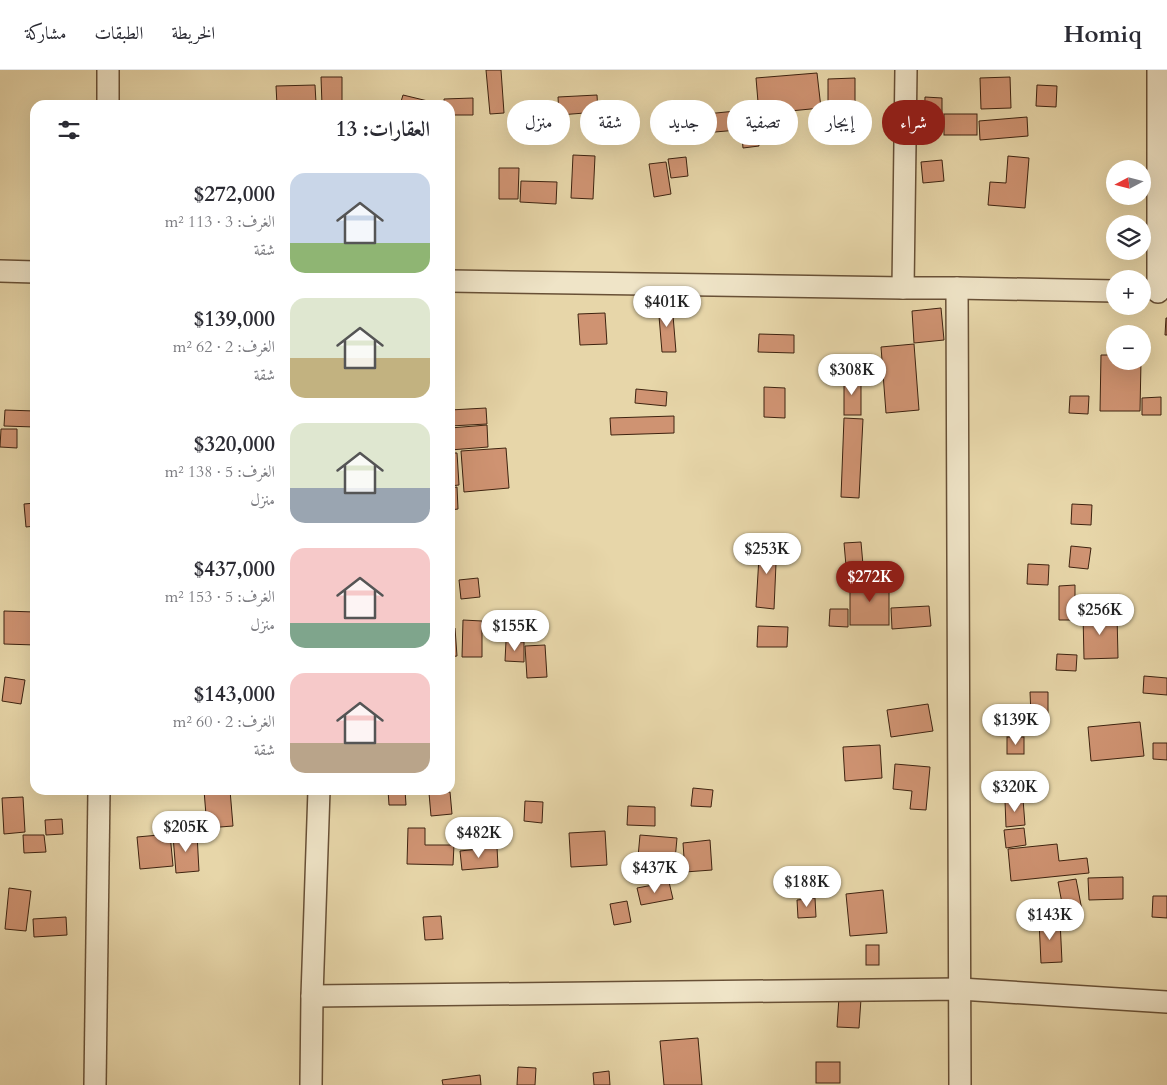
<!DOCTYPE html>
<html lang="ar">
<head>
<meta charset="utf-8">
<style>
  body { margin:0; font-family:Cardo,Amiri,serif; background:#f7f7f7; color:#2b2b33; direction:rtl; height:100vh; display:flex; flex-direction:column; font-size:19px; white-space:nowrap }
  * { box-sizing:border-box; margin:0 }
  p { font-size:16px; color:#7c7c81 }
  .icon { flex:none; width:28px; height:28px; fill:none; stroke:currentColor; stroke-width:2; stroke-linecap:round; stroke-linejoin:round }
  .map { position:relative; flex:1; overflow:hidden; direction:ltr }
  .panel { position:absolute; left:30px; top:30px; width:425px; height:695px; display:flex; flex-direction:column; background:#fff; border-radius:15px; box-shadow:0 5px 20px #0002; direction:rtl }
  .panel>* { flex:none }
  .guide { position:absolute; left:470px; top:30px; width:475px; height:45px; direction:rtl; display:flex; gap:10px }
  .needle { width:32px; rotate:263deg }
  .tools { position:absolute; left:1106px; top:90px; display:grid; gap:10px }
  .tools a { display:grid; place-items:center; width:45px; height:45px; border-radius:50%; background:#fff; box-shadow:0 5px 20px #0002; font-size:25px }
  .price { position:absolute; translate:-50% -42px; padding:0 11px; border-radius:18px; background:#fff; color:#222; font-size:16px; line-height:32px; filter:drop-shadow(0 1px 2px #0008) }
  .price::after { content:''; position:absolute; left:50%; top:30px; width:15px; height:11px; margin-left:-8px; background:inherit; clip-path:polygon(0 0,100% 0,50% 100%) }
  .price.selected { background:#8f2418; color:#fff }
  ul { padding:0; list-style:none }
  li { display:flex; align-items:center; gap:15px; height:125px; padding:0 25px }
  li span { display:grid; place-items:center; flex:none; width:140px; height:100px; border-radius:15px; color:#555 }
  li>.icon { margin-inline-start:auto }
  span .icon { width:60px; height:60px; fill:#fffc; stroke-width:1 }
  li b { font-size:21px }
  h2 { display:flex; justify-content:space-between; align-items:center; height:60px; padding:0 25px; font-size:21px }
  .tag { padding:0 18px; border-radius:22px; background:#fff; box-shadow:0 5px 20px #0002; font-size:18px; line-height:45px }
  .tag.selected { background:#8f2418; color:#fff }
  header { display:flex; align-items:center; gap:30px; box-sizing:border-box; height:70px; padding:0 25px; background:#fff; border-bottom:1px solid #e1e1e2 }
  header strong { font-size:24px }
  nav { display:flex; gap:28px; margin-inline-start:auto; font-size:18px }
  .map>svg:first-child { display:block }
</style>
</head>
<body>
<header>
<strong>Homiq</strong>
<nav><a>الخريطة</a><a>الطبقات</a><a>مشاركة</a></nav>
</header>
<div class="map">
<svg width="1167" height="1015" viewBox="0 0 1167 1015">
  <rect width="100%" height="100%" fill="#e7d6a9"/>
  <filter id="stains"><feTurbulence type="fractalNoise" baseFrequency=".004" numOctaves="4"/><feColorMatrix values="0 0 0 0 .2 0 0 0 0 .09 0 0 0 0 .02 0 0 0 .5 -.17"/></filter>
  <radialGradient id="worn" r=".72"><stop offset=".6" stop-color="#630" stop-opacity="0"/><stop offset="1" stop-color="#630" stop-opacity=".3"/></radialGradient>
  <g fill="#cf9372" stroke="#3e2310">
    <path d="M486,0H501L504,43L490,44Z"/>
    <path d="M817,3L821,38L759,44L756,8Z"/>
    <path d="M321,7H342V35H322Z"/>
    <path d="M1010,7L1011,38L981,39L980,8Z"/>
    <path d="M855,8V43H828V9Z"/>
    <path d="M315,15L316,33L277,35L276,16Z"/>
    <path d="M1037,15L1057,16L1056,37L1036,36Z"/>
    <path d="M403,25L432,32L431,35H400Z"/>
    <path d="M597,25L598,42L559,45L558,27Z"/>
    <path d="M925,27L942,28V60H924Z"/>
    <path d="M473,28V45H450V35H444V29Z"/>
    <path d="M736,41L738,60L657,67L656,49Z"/>
    <rect x="944" y="44" width="33" height="21"/>
    <path d="M755,45L759,76L743,78L740,46Z"/>
    <path d="M1027,47L1028,66L980,70L979,51Z"/>
    <path d="M573,85L595,86L593,129L571,128Z"/>
    <path d="M1008,86L1029,88L1025,138L988,135L990,112L1006,113Z"/>
    <path d="M686,87L688,106L671,108L668,89Z"/>
    <path d="M942,90L944,111L923,113L921,92Z"/>
    <path d="M666,92L671,124L654,127L649,94Z"/>
    <path d="M499,98H519L518,129H499Z"/>
    <path d="M521,111L557,112L556,134L520,132Z"/>
    <path d="M672,233L676,282H662L658,234Z"/>
    <path d="M941,238L944,270L914,273L912,241Z"/>
    <path d="M605,243L607,274L580,275L578,244Z"/>
    <path d="M1166,248H1167V265H1165Z"/>
    <path d="M759,264L794,265V283L758,282Z"/>
    <path d="M914,274L919,340L886,343L881,277Z"/>
    <path d="M1101,285H1115V291H1141L1140,341H1100Z"/>
    <rect x="844" y="306" width="17" height="39"/>
    <path d="M764,317L785,318V348L764,347Z"/>
    <path d="M636,319L667,322L666,336L635,333Z"/>
    <path d="M1070,326H1089L1088,344L1069,343Z"/>
    <path d="M1161,327V345H1142V328Z"/>
    <path d="M486,338L487,354L450,356V340Z"/>
    <path d="M5,340L35,341V357L4,356Z"/>
    <path d="M674,346V363L611,365L610,348Z"/>
    <path d="M844,348L863,349L859,428L841,427Z"/>
    <path d="M487,355L488,377L450,380V358Z"/>
    <path d="M1,359H17V378L0,377Z"/>
    <path d="M506,378L509,418L464,422L461,381Z"/>
    <path d="M450,383H457L459,415L450,416Z"/>
    <path d="M457,417L458,439L450,440V418Z"/>
    <path d="M35,433V456L26,457L24,434Z"/>
    <path d="M1072,434L1092,435L1091,455L1071,454Z"/>
    <path d="M760,470L777,471L774,539L756,537Z"/>
    <path d="M861,472L863,495L846,496L844,473Z"/>
    <path d="M1071,476L1091,478L1088,499L1069,497Z"/>
    <path d="M1028,494L1049,495L1048,515L1027,514Z"/>
    <path d="M478,508L480,527L461,529L459,510Z"/>
    <rect x="850" y="511" width="39" height="44"/>
    <path d="M1075,515V550H1059V516Z"/>
    <path d="M929,536L931,556L892,559L891,538Z"/>
    <path d="M830,539H848V557L829,556Z"/>
    <path d="M4,541L35,542V575L4,574Z"/>
    <path d="M1083,544H1117L1118,588L1084,589Z"/>
    <path d="M463,550L482,551V587H462Z"/>
    <path d="M758,556L788,557L787,577H757Z"/>
    <path d="M450,558H455L457,586L450,587Z"/>
    <path d="M506,571L524,572V592L505,591Z"/>
    <path d="M545,575L547,607L527,608L525,576Z"/>
    <path d="M1057,584L1077,585L1076,601L1056,600Z"/>
    <path d="M1144,606L1167,608V625L1143,623Z"/>
    <path d="M5,607L25,610L21,634L2,631Z"/>
    <path d="M1030,622H1048V645H1031Z"/>
    <path d="M928,634L933,661L891,667L887,640Z"/>
    <path d="M1140,652L1144,686L1091,691L1088,657Z"/>
    <rect x="1007" y="667" width="17" height="17"/>
    <path d="M1153,673H1167V690L1153,689Z"/>
    <path d="M880,675L882,708L845,711L843,677Z"/>
    <path d="M895,694L930,697L926,740L910,739L912,721L893,719Z"/>
    <path d="M693,718L713,720L711,737L691,736Z"/>
    <path d="M204,720H230L233,756L207,758Z"/>
    <path d="M388,720H405L406,735H389Z"/>
    <path d="M450,722L452,744L431,746L429,723Z"/>
    <path d="M23,727L25,762L4,764L2,728Z"/>
    <path d="M1023,729L1025,755L1006,757L1005,731Z"/>
    <path d="M525,731L543,732L542,753L524,751Z"/>
    <path d="M628,736L655,737V756L627,755Z"/>
    <path d="M62,749L63,764L46,765L45,750Z"/>
    <path d="M408,758H425V775H454L453,795L407,794Z"/>
    <path d="M1024,758L1026,775L1006,778L1004,760Z"/>
    <path d="M605,761L607,795L571,797L569,763Z"/>
    <path d="M170,764L173,796L140,799L137,767Z"/>
    <path d="M197,764L199,801L176,803L173,766Z"/>
    <path d="M23,765H44L46,782L24,783Z"/>
    <path d="M640,765L677,768L674,801L637,798Z"/>
    <path d="M710,770L712,800L685,802L683,773Z"/>
    <path d="M1057,774L1059,791L1087,788L1089,803L1011,811L1008,779Z"/>
    <path d="M497,777L498,797L462,800L460,781Z"/>
    <path d="M1123,807V829L1089,830L1088,808Z"/>
    <path d="M1076,809L1082,840L1064,844L1058,812Z"/>
    <path d="M669,812L673,829L641,835L637,818Z"/>
    <path d="M9,818L31,821L26,861L5,859Z"/>
    <path d="M883,820L887,863L850,866L846,824Z"/>
    <path d="M1153,826H1167V848L1152,847Z"/>
    <path d="M815,828L816,847L798,848L797,830Z"/>
    <path d="M627,831L631,852L614,855L610,834Z"/>
    <path d="M441,846L443,869L425,870L423,847Z"/>
    <path d="M66,847L67,865L34,867L33,849Z"/>
    <path d="M1060,850L1062,892L1041,893L1039,851Z"/>
    <rect x="866" y="875" width="13" height="20"/>
    <path d="M839,927L861,929L859,958L837,957Z"/>
    <path d="M698,968L702,1015H664L660,971Z"/>
    <rect x="816" y="992" width="24" height="21"/>
    <path d="M518,997L536,998L535,1015H517Z"/>
    <path d="M609,1001L610,1015H594L593,1003Z"/>
    <path d="M480,1005L481,1015H443L442,1010Z"/>
  </g>
  <g fill="none" stroke-linecap="round" stroke-linejoin="round">
    <g stroke="#685036" stroke-width="24">
      <g id="street">
        <path d="M1158,0V222"/>
        <path d="M108,35V0"/>
        <path d="M0,201L35,202"/>
        <path d="M450,211L903,218H957L1115,221"/>
        <path d="M903,218L906,0"/>
        <path d="M957,218L960,1015"/>
        <path d="M312,926L960,919L1167,932"/>
        <path d="M95,1015L99,720"/>
        <path d="M311,1015L312,926L319,720"/>
      </g>
    </g>
    <use href="#street" stroke="#efe4c7" stroke-width="21"/>
  </g>
  <rect width="100%" height="100%" filter="url(#stains)"/>
  <rect width="100%" height="100%" fill="url(#worn)"/>
</svg>
<div class="tools">
<a><svg class="needle" viewBox="-14 -14 28 28"><path d="M0-13l5 13h-10z" fill="#e53935"/><path d="M0 13l5-13h-10z" fill="#7c7c81"/></svg></a>
<a><svg class="icon" aria-label="layers" viewBox="0 0 24 24"><path d="M12 4l9 5-9 5-9-5zM3 14l9 5 9-5"/></svg></a>
<a>+</a>
<a>−</a>
</div>
<b class="price" style="left:667px;top:258px">$401K</b>
<b class="price" style="left:852px;top:326px">$308K</b>
<b class="price" style="left:767px;top:505px">$253K</b>
<b class="price selected" style="left:870px;top:533px">$272K</b>
<b class="price" style="left:1100px;top:566px">$256K</b>
<b class="price" style="left:515px;top:582px">$155K</b>
<b class="price" style="left:1016px;top:676px">$139K</b>
<b class="price" style="left:1015px;top:743px">$320K</b>
<b class="price" style="left:186px;top:783px">$205K</b>
<b class="price" style="left:479px;top:789px">$482K</b>
<b class="price" style="left:655px;top:824px">$437K</b>
<b class="price" style="left:807px;top:838px">$188K</b>
<b class="price" style="left:1050px;top:871px">$143K</b>
<div class="guide">
<a class="tag selected">شراء</a>
<a class="tag">إيجار</a>
<a class="tag">تصفية</a>
<a class="tag">جديد</a>
<a class="tag">شقة</a>
<a class="tag">منزل</a>
</div>
<section class="panel">
<h2>العقارات: 13<svg class="icon" aria-label="filters" viewBox="0 0 24 24"><path d="M4 7h16M4 17h16"/><circle cx="9" cy="7" r="2"/><circle cx="15" cy="17" r="2"/></svg></h2>
<ul>
<li><span style="background:linear-gradient(#c9d6e8 70%,#8fb573 0)"><svg class="icon" aria-label="home" viewBox="0 0 24 24"><path d="M3 11l9-7 9 7M6 9v11h12V9"/></svg></span><div><b>$272,000</b><p>الغرف: 3 · 113 m²</p><p>شقة</p></div></li>
<li><span style="background:linear-gradient(#dfe7d0 60%,#c2b280 0)"><svg class="icon" aria-label="home" viewBox="0 0 24 24"><path d="M3 11l9-7 9 7M6 9v11h12V9"/></svg></span><div><b>$139,000</b><p>الغرف: 2 · 62 m²</p><p>شقة</p></div></li>
<li><span style="background:linear-gradient(#dfe7d0 65%,#9aa5b1 0)"><svg class="icon" aria-label="home" viewBox="0 0 24 24"><path d="M3 11l9-7 9 7M6 9v11h12V9"/></svg></span><div><b>$320,000</b><p>الغرف: 5 · 138 m²</p><p>منزل</p></div></li>
<li><span style="background:linear-gradient(#f6c9c9 75%,#7fa58c 0)"><svg class="icon" aria-label="home" viewBox="0 0 24 24"><path d="M3 11l9-7 9 7M6 9v11h12V9"/></svg></span><div><b>$437,000</b><p>الغرف: 5 · 153 m²</p><p>منزل</p></div></li>
<li><span style="background:linear-gradient(#f6c9c9 70%,#b9a48a 0)"><svg class="icon" aria-label="home" viewBox="0 0 24 24"><path d="M3 11l9-7 9 7M6 9v11h12V9"/></svg></span><div><b>$143,000</b><p>الغرف: 2 · 60 m²</p><p>شقة</p></div></li>
</ul>
</section>
</div>
</body>
</html>
